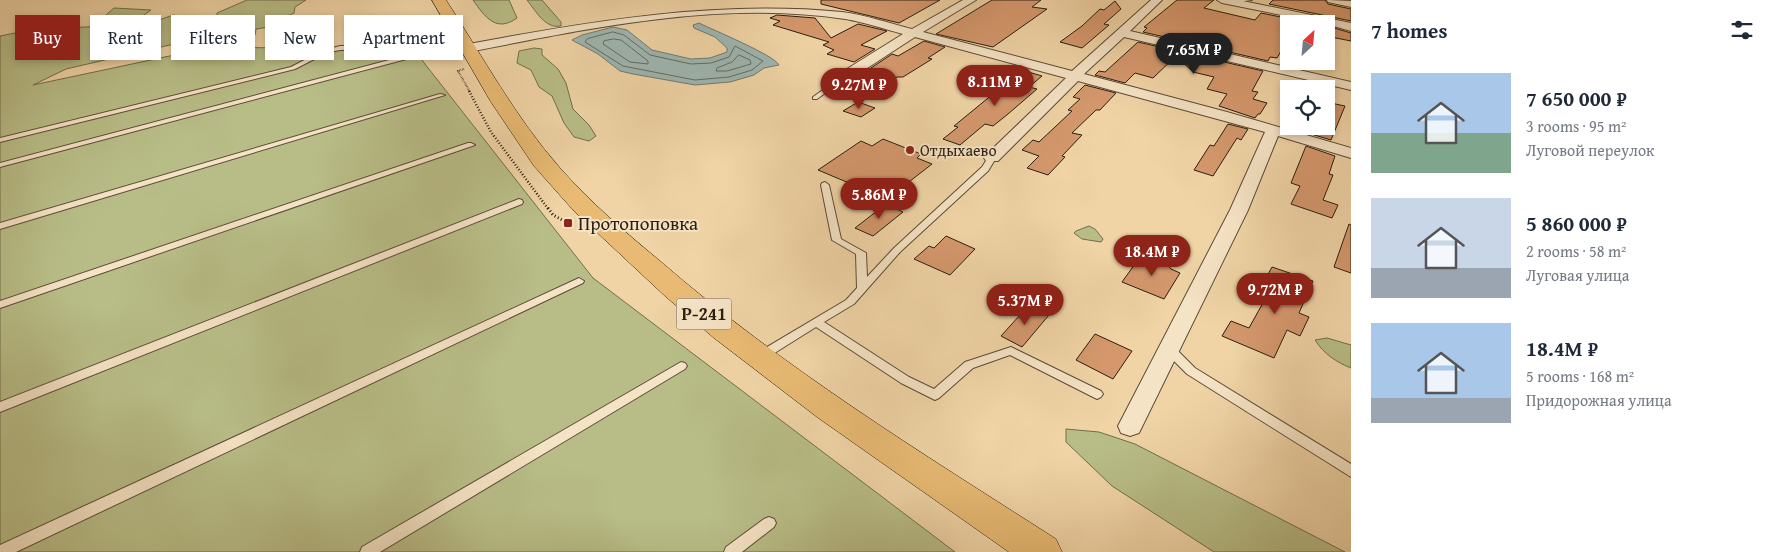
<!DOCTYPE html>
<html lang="en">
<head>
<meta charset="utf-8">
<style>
  body { margin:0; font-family:"Gentium Book Plus",serif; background:#f2f2f3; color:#1f2937; height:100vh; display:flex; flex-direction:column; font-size:19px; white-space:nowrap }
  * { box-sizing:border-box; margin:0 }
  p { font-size:16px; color:#747a83 }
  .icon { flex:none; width:28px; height:28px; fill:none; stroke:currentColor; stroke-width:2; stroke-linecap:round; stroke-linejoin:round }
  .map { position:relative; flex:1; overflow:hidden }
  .sheet { display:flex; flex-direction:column; background:#fff; width:425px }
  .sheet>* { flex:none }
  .banner { position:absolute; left:15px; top:15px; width:475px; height:45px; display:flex; gap:10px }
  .needle { width:32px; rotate:26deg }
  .tools { position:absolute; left:1280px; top:15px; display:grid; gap:10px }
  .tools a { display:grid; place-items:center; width:55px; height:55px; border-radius:0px; background:#fff; box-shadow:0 2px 8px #0003; font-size:25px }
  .price { position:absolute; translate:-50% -42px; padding:0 11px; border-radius:18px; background:#8f2418; color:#fff; font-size:16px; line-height:32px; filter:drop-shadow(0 1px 2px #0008) }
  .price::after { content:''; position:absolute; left:50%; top:30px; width:15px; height:11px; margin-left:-8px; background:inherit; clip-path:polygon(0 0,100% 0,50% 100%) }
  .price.selected { background:#222; color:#fff }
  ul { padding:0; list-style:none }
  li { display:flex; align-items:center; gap:15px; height:125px; padding:0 20px }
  li span { display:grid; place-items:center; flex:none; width:140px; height:100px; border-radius:0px; color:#555 }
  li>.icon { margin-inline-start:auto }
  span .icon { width:60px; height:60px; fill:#fffc; stroke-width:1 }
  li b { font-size:21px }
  h2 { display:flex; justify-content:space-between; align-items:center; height:60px; padding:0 20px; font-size:21px }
  .tag { padding:0 18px; border-radius:0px; background:#fff; box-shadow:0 2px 8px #0003; font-size:18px; line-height:45px }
  .tag.selected { background:#8f2418; color:#fff }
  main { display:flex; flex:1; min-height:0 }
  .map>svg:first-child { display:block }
</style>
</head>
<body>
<main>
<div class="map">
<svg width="1351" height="552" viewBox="0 0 1351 552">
  <rect width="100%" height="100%" fill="#f0d4a6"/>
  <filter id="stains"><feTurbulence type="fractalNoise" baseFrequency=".004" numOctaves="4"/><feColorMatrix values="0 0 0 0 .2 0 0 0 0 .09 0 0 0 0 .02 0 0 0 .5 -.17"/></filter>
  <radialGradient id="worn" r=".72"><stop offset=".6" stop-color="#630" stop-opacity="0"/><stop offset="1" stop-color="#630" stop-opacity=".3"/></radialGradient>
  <g fill="#b8bd87" stroke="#716e4c">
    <path d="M247,0H306L295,7L294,13L284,18L276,26L256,29L255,35L246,42L174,44L66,69L33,85L212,47L414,50L593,278L955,552H0V36L30,30L104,26L113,23L106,15L114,8L151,10L141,17L151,23L173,15L198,20L217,18V13Z"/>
    <path d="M473,0H509L517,18C496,33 485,17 473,0Z"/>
    <path d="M527,0H542L561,22V26C545,29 536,11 527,0Z"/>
    <path d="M534,48L542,49V55L558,69L566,83L573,109L589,125L596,136L589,141L574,137L564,123L552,96L539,87L531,70L517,63L519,51Z"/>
    <path d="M1089,226L1095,229L1103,239L1101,242L1082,239L1074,233L1076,231Z"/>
    <path d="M1327,338L1351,345V368C1336,362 1324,354 1315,340Z"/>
    <path d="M1066,429L1099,432L1135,444L1345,552H1214L1112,486L1066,442Z"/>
  </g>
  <path fill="#9eb6b1" stroke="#707971" d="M699,23C713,30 774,55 779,65L764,68L754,75L730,82L695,85L633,74L620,71L598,54L572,40L582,35L613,27L627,30L652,50L691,59L710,58L727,52V48L715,37L694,28L693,25Z"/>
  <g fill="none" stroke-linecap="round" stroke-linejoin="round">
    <g stroke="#646a60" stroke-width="1">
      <path d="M613,32L624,35L650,55L691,64L711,63L729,57L735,46L763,61L752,70L729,77L695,80L623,66L585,42L587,39Z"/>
      <path d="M614,39L621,40L648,61V64L630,62L603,44L604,41Z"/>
      <path d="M739,55L750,60L751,64L727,71H716L717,68L732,62Z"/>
    </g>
  </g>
  <g fill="#d5986d" stroke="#2a1e10">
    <path d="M821,0H940L899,23L821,4Z"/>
    <path d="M992,0H1041L1032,7L1047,9L993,47L936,34Z"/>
    <path d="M1177,0H1214L1204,8L1255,20L1261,13L1315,24H1289V38L1277,58L1270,57L1268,61L1143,32L1147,28L1144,27Z"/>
    <path d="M1273,0H1325L1328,4L1351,9V21L1269,4Z"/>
    <path d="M1115,1L1121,9L1104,24L1109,25L1082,48L1060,42L1082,26L1100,9L1104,10Z"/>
    <path d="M777,15L815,18L831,38L858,24L887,31L861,45L875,49L854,62L827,54L834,50L823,45L829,42L773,25L780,21L770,18Z"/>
    <path d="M1334,28L1351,33V41L1331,37Z"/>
    <path d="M924,41L945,47L928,58L932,59L903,77H897L890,81L872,76L881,71L871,68L892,54L898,56Z"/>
    <path d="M1138,42L1263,71L1252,91L1258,92L1253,99L1267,103L1260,114H1258L1255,118L1219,106L1227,94L1207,89L1214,77L1193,72L1176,56L1153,78L1135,73L1125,83L1095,75L1099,71L1105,72Z"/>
    <path d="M1025,71L1042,76L1029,87L1037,89L1008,114L993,126L985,124L960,145L943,139L958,127L954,126L993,94L987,92L1004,79L1012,82Z"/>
    <path d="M1085,85L1116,93L1100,110H1096L1072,133L1082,135L1062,156L1065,157L1048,175L1027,168L1039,156L1022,150L1033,140L1039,142L1072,111L1068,110L1080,99L1073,97Z"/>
    <path d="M858,102L875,108L861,117L843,111Z"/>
    <path d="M1326,102L1345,106L1331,140L1311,134L1314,126H1326Z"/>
    <path d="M1228,124L1248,129L1241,140L1237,138L1213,176L1194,170L1210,145L1214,146Z"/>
    <path d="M883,139L921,154L917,158L932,164L887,199L818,170L861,141L872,146Z"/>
    <path d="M1306,146L1335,156L1329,174L1333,175L1323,200L1338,205L1332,218L1291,204L1300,186L1291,183Z"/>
    <path d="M886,204L903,212L873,236L855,228Z"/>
    <path d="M1349,224L1351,225V273L1334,267Z"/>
    <path d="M946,236L975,249L950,275L914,259L929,246L934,248Z"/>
    <path d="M1140,257L1158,260L1166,263L1171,269L1180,273L1164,299L1122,282Z"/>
    <path d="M1272,267L1313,281L1299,313L1309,317L1300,336L1287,330L1274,358L1222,336L1231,321L1249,328L1274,283L1265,280Z"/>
    <path d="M1029,305L1049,315L1022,347L1001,336Z"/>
    <path d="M1095,334L1132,351L1113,379L1076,360Z"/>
  </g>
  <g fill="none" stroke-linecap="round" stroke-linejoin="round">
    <g stroke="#5c4c36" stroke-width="2">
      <g id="service">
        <path d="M1232,0H1252L1230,3L1229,2Z"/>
        <path d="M413,37L416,39L415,40L379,49L340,50L326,53L295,69L0,142V138L291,67L322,51L340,46L379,45Z"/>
        <path d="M412,54L415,56L414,57L0,167V163Z"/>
        <path d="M845,74L850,75L817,99H813V97Z"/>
        <path d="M440,94L445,95L0,229V223Z"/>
        <path d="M468,143H471L475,145L0,308V301Z"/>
        <path d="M989,156H995L996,158L988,171L900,252L854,304L824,322L909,377L934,389L965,362L1011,347L1101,391L1103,394L1101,397L1097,399L1093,397L1010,355L973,368L939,398L935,400L901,383L816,327L765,359H757L755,356L757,353L846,300L857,288L856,254L832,240L821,185L822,183L825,182L829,185L841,239L866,253L867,277L894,248L982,167Z"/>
        <path d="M519,199L522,200L523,202L522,204L0,412V402Z"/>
        <path d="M579,278L584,281L583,283L16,552H0V545Z"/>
        <path d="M1169,345L1173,346L1195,368L1351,464V477L1187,374L1165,352L1163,349L1165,346Z"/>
        <path d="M681,362L685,363L687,366L685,369L380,552H360L362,547Z"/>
        <path d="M769,517L774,519L776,523L774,527L742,552H724L726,547L764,519Z"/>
      </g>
    </g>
    <g stroke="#5c4c36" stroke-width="2">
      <g id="minor">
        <path d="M963,0H976L923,32L1072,71L1151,0H1162L1130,31L1351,82V90L1124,37L1084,74L1227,112L1351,148V158L1278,136L1248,210L1139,433L1130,436L1121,433L1118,426L1230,210L1265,132L1078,81L998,161H986L984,158L986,155L1066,78L915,37L852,78H842L840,75L842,72L903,34C884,29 864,22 845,19C720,0 591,28 469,52L463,48L469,44C591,21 717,0 842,12C865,15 889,23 912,29Z"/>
        <path d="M1217,0H1238L1351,23V31L1326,24L1222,3Z"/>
        <path d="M1327,0L1351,1V7L1328,2Z"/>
      </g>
    </g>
    <g stroke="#2a1e10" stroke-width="1">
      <path id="trunk" d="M432,0H446C483,57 515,117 560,168C590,202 625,232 660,261C782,367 920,452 1056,539L1062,552H1009L817,417L714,338L665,296L574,211L534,166L491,102Z"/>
    </g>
    <path stroke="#2a1e10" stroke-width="2" stroke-dasharray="0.5 1" stroke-linecap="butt" d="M464,69L458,71L470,92"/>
    <path stroke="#2a1e10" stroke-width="2.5" stroke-dasharray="1 2" stroke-linecap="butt" d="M469,91L491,132L549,210"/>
    <path stroke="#2a1e10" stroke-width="3" stroke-dasharray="1 2.5" stroke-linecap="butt" d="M548,208L553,215L568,223"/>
    <use href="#service" fill="#f5e3c5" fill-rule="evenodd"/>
    <use href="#minor" fill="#f5e3c5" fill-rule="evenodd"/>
    <use href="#trunk" fill="#e8ba73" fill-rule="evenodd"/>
  </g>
  <g fill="#8f2418" stroke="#f5e3c5" stroke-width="2">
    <circle cx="910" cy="150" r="5"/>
    <rect x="563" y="218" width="10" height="10" rx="2.5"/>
  </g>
  <g text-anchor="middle" stroke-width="4" stroke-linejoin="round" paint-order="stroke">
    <g font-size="16" fill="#2a1e10" stroke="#f5e3c5" text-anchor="start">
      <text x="920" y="156">Отдыхаево</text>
    </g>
    <rect fill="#f5e3c5" stroke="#675946" stroke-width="1" x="676.5" y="298.5" width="55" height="31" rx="4"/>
    <g font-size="18" font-weight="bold" fill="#2a1e10">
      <text x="704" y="320">Р-241</text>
    </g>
    <g font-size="19" fill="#2a1e10" stroke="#f5e3c5" text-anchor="start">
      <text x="578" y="230">Протопоповка</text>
    </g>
  </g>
  <rect width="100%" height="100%" filter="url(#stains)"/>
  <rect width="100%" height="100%" fill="url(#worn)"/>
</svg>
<div class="tools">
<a><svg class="needle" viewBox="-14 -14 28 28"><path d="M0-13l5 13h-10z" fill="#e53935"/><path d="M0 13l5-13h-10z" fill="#747a83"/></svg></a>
<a><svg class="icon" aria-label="locate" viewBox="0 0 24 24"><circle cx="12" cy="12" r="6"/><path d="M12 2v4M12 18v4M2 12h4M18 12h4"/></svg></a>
</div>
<b class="price selected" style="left:1194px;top:75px">7.65M ₽</b>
<b class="price" style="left:995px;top:107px">8.11M ₽</b>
<b class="price" style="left:859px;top:110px">9.27M ₽</b>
<b class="price" style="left:879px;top:220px">5.86M ₽</b>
<b class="price" style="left:1152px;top:277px">18.4M ₽</b>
<b class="price" style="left:1275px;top:315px">9.72M ₽</b>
<b class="price" style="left:1025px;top:326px">5.37M ₽</b>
<div class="banner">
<a class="tag selected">Buy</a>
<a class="tag">Rent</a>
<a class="tag">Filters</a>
<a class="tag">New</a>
<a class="tag">Apartment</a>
</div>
</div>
<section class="sheet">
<h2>7 homes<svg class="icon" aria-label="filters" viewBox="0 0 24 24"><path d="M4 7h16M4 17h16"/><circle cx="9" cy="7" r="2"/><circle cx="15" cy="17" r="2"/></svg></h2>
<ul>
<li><span style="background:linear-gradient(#a9c7e8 60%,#7fa58c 0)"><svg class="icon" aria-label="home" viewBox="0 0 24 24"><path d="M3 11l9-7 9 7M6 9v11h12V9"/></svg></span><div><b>7 650 000 ₽</b><p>3 rooms · 95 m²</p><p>Луговой переулок</p></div></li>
<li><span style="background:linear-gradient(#c9d6e8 70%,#9aa5b1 0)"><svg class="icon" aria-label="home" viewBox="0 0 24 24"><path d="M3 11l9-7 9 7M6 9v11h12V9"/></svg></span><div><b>5 860 000 ₽</b><p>2 rooms · 58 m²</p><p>Луговая улица</p></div></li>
<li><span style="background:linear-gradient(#a9c7e8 75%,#9aa5b1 0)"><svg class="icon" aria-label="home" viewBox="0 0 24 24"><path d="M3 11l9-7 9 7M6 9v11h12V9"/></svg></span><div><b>18.4M ₽</b><p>5 rooms · 168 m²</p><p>Придорожная улица</p></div></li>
</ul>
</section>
</main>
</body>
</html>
